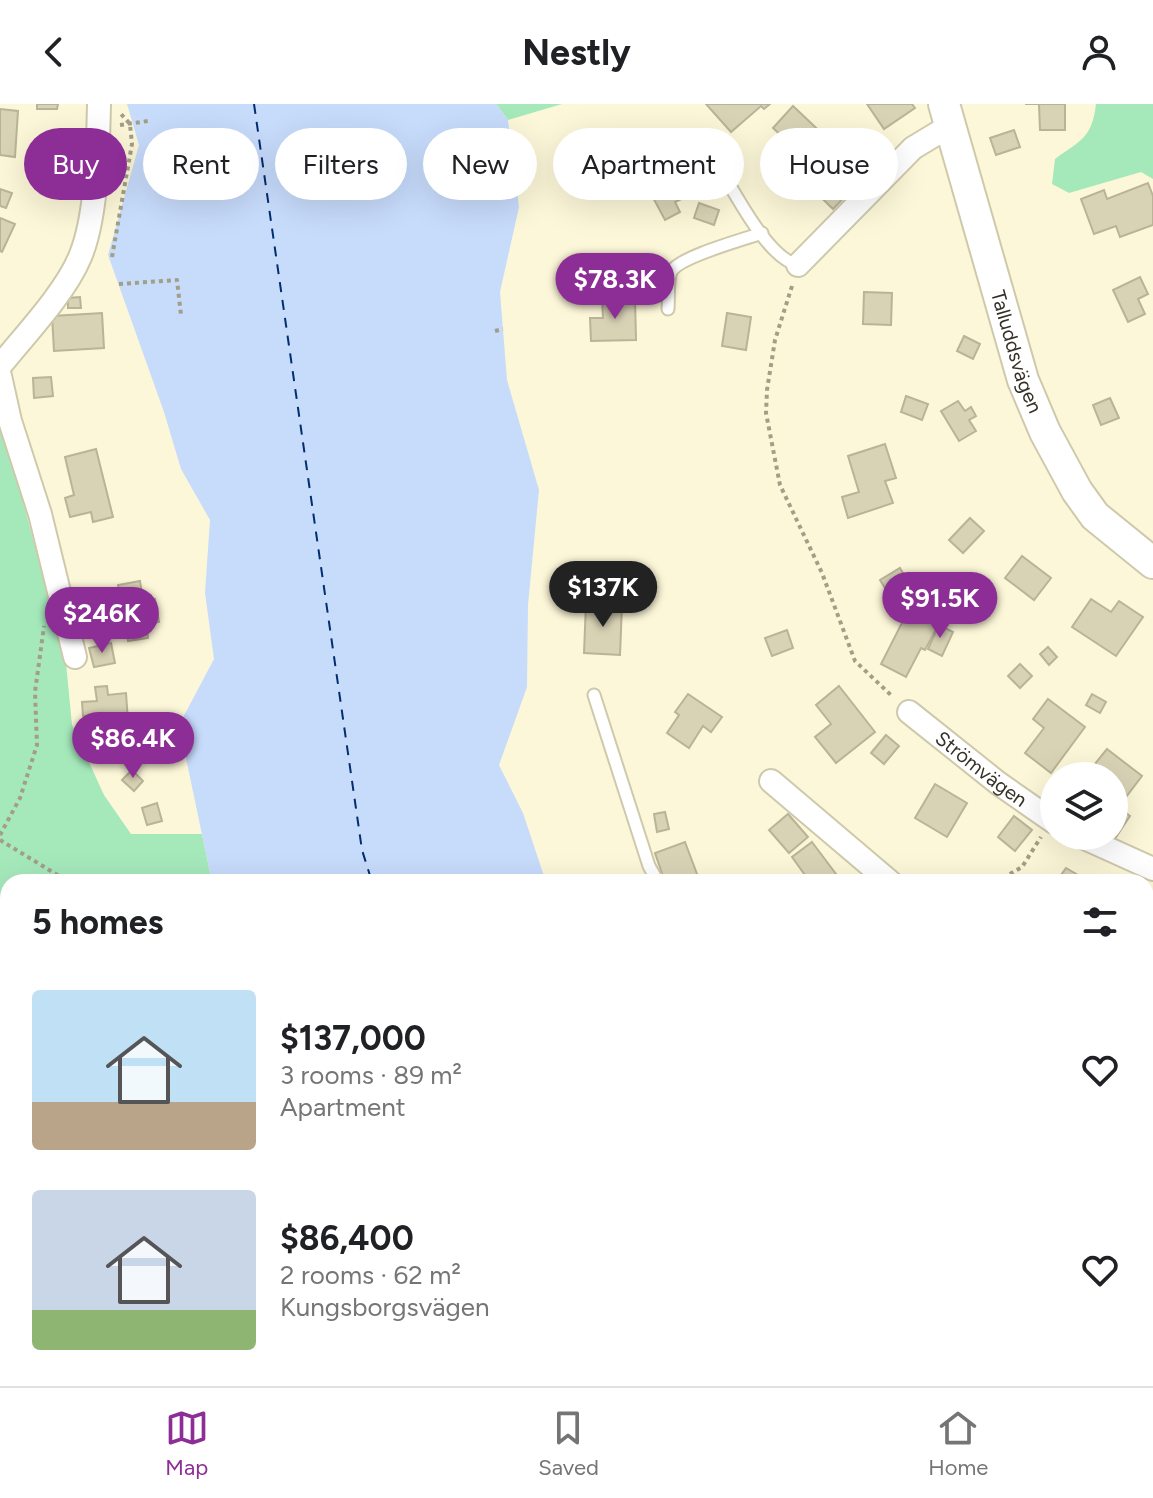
<!DOCTYPE html>
<html lang="en">
<head>
<meta charset="utf-8">
<style>
  body { margin:0; font-family:Figtree,sans-serif; background:#f2f2f2; color:#202124; height:100vh; display:flex; flex-direction:column; font-size:30px; white-space:nowrap }
  * { box-sizing:border-box; margin:0 }
  p { font-size:26px; color:#757577 }
  .icon { flex:none; width:44px; height:44px; fill:none; stroke:currentColor; stroke-width:2; stroke-linecap:round; stroke-linejoin:round }
  .map { position:relative; flex:1; overflow:hidden }
  .sheet { position:absolute; left:0px; top:770px; width:1154px; height:512px; display:flex; flex-direction:column; background:#fff; border-radius:24px 24px 0 0; box-shadow:0 8px 32px #0002 }
  .sheet>* { flex:none }
  .banner { position:absolute; left:24px; top:24px; width:1106px; height:72px; display:flex; gap:16px }
  .buttons { position:absolute; left:1040px; top:658px; display:grid; gap:16px }
  .buttons a { display:grid; place-items:center; width:88px; height:88px; border-radius:50%; background:#fff; box-shadow:0 8px 32px #0002; font-size:40px }
  .price { position:absolute; translate:-50% -68px; padding:0 18px; border-radius:28px; background:#8d2d96; color:#fff; font-size:26px; line-height:52px; filter:drop-shadow(0 2px 4px #0008) }
  .price::after { content:''; position:absolute; left:50%; top:48px; width:24px; height:18px; margin-left:-12px; background:inherit; clip-path:polygon(0 0,100% 0,50% 100%) }
  .price.current { background:#222; color:#fff }
  ul { padding:0; list-style:none }
  li { display:flex; align-items:center; gap:24px; height:200px; padding:0 32px }
  li span { display:grid; place-items:center; flex:none; width:224px; height:160px; border-radius:8px; color:#555 }
  li>.icon { margin-inline-start:auto }
  span .icon { width:96px; height:96px; fill:#fffc; stroke-width:1 }
  li b { font-size:34px }
  h2 { display:flex; justify-content:space-between; align-items:center; height:96px; padding:0 32px; font-size:34px }
  .tag { padding:0 28px; border-radius:36px; background:#fff; box-shadow:0 8px 32px #0002; font-size:28px; line-height:72px }
  .tag.current { background:#8d2d96; color:#fff }
  header { display:flex; justify-content:space-between; align-items:center; height:104px; padding:0 32px; background:#fff; font-size:36px; font-weight:700 }
  .menu { display:flex; justify-content:space-around; align-items:center; height:112px; border-top:2px solid #e0e0e0; background:#fff; font-size:22px; color:#757577 }
  .menu a { display:grid; justify-items:center; gap:4px }
  .menu .current { color:#8d2d96 }
  .map>svg:first-child { display:block }
</style>
</head>
<body>
<header><svg class="icon" aria-label="back" viewBox="0 0 24 24"><path d="M15 5l-7 7 7 7"/></svg>Nestly<svg class="icon" aria-label="person" viewBox="0 0 24 24"><circle cx="12" cy="8" r="4"/><path d="M4 21q1-7 8-7t8 7"/></svg></header>
<div class="map">
<svg width="1153" height="1282" viewBox="0 0 1153 1282">
  <rect width="100%" height="100%" fill="#fdf7d9"/>
  <g fill="#a5e9bb">
    <path d="M496,0H562L508,16Z"/>
    <path d="M1096,0H1153V75L1141,68L1069,89L1052,80L1055,55C1081,36 1092,34 1096,0Z"/>
    <path d="M0,311L66,559L72,621L104,691L131,730H202L212,778H8V855L0,848Z"/>
    <path d="M8,916V1254L0,1237V935Z"/>
    <path d="M18,1274H170L145,1282H21Z"/>
  </g>
  <g fill="#c7dbfb">
    <path d="M127,0H496L508,16L519,103L500,188L507,276L539,386L528,501L527,583L499,661L523,709L546,778H212L179,621L214,555L205,489L210,416L181,365L164,308L108,151L139,41Z"/>
    <path d="M295,1274H699L706,1282H299Z"/>
  </g>
  <g fill="none" stroke-linecap="round" stroke-linejoin="round">
    <g stroke="#022d70" stroke-width="2" stroke-dasharray="10 8" stroke-linecap="butt">
      <path d="M254,0L362,746L372,778"/>
      <path d="M537,1274L541,1282"/>
    </g>
  </g>
  <g fill="#d9d3b6" stroke="#b9b397" stroke-width="2">
    <path d="M37,0H58L57,5H37Z"/>
    <path d="M706,0H770L764,5L761,2L731,28Z"/>
    <path d="M867,0H912L915,4L884,25Z"/>
    <path d="M1025,0H1065V26H1040L1039,0Z"/>
    <path d="M793,2L830,37L817,52L852,85L833,105L793,66L799,60L783,45L789,39L773,24Z"/>
    <path d="M0,5L18,7L15,53L0,51Z"/>
    <path d="M1014,26L1020,43L996,51L990,34Z"/>
    <path d="M628,42L632,58L621,60L617,45Z"/>
    <path d="M677,58L694,89L675,98L680,108L665,116L643,75Z"/>
    <path d="M44,70L64,72L62,92L42,90Z"/>
    <path d="M1148,79L1153,92V121L1120,133L1116,122L1094,130L1081,95L1104,86L1107,95Z"/>
    <path d="M0,85L12,89L6,104L0,102Z"/>
    <path d="M699,99L719,106L714,121L694,114Z"/>
    <path d="M0,114L15,120L2,148L0,147Z"/>
    <path d="M1140,173L1148,190L1138,195L1145,210L1128,218L1113,186Z"/>
    <path d="M864,188L892,189L891,221L863,220Z"/>
    <path d="M80,193L81,204H68V194Z"/>
    <path d="M635,193L636,236L591,237L590,214H603L602,194Z"/>
    <path d="M102,209L104,244L54,247L52,212Z"/>
    <path d="M727,209L751,213L746,246L722,242Z"/>
    <path d="M964,232L980,240L973,255L957,247Z"/>
    <path d="M51,273L53,292L34,294L33,274Z"/>
    <path d="M906,292L928,300L922,316L901,308Z"/>
    <path d="M1110,294L1119,314L1101,321L1093,301Z"/>
    <path d="M958,297L965,307L971,303L976,312L969,316L976,327L959,337L941,307Z"/>
    <path d="M885,340L896,374L885,377L893,399L848,414L842,393L859,388L848,352Z"/>
    <path d="M96,345L113,413L93,418L91,408L70,413L65,394L74,391L65,353Z"/>
    <path d="M970,414L984,427L963,449L949,436Z"/>
    <path d="M1022,452L1051,474L1034,496L1005,474Z"/>
    <path d="M900,464L907,476L902,479L905,483L890,492L880,476Z"/>
    <path d="M140,477L143,497L155,495L159,518L146,520L148,534L128,537L118,481Z"/>
    <path d="M1091,495L1111,508L1119,497L1143,513L1116,552L1072,523Z"/>
    <path d="M586,499L622,501L620,551L584,549Z"/>
    <path d="M911,501L941,516L925,546L921,544L906,573L881,560Z"/>
    <path d="M939,521L953,528L942,552L928,545Z"/>
    <path d="M787,526L793,544L772,552L765,534Z"/>
    <path d="M111,539L115,559L94,563L89,544Z"/>
    <path d="M1048,543L1057,553L1049,561L1040,550Z"/>
    <path d="M1020,560L1032,572L1020,584L1008,572Z"/>
    <path d="M107,582L108,591L126,589L128,617L95,620L94,611L83,612L82,598L97,597L95,583Z"/>
    <path d="M839,582L875,628L836,659L815,633L831,620L816,601Z"/>
    <path d="M688,590L722,613L711,628L703,622L689,644L667,629L679,611L675,608Z"/>
    <path d="M1092,590L1106,598L1100,609L1086,601Z"/>
    <path d="M1048,595L1085,623L1051,669L1025,649L1044,624L1033,615Z"/>
    <path d="M886,631L899,642L884,660L871,649Z"/>
    <path d="M1107,645L1142,672L1126,693L1114,684V672H1098L1090,666Z"/>
    <path d="M132,666L143,677L134,687L122,676Z"/>
    <path d="M935,680L967,699L947,733L915,714Z"/>
    <path d="M157,699L162,717L147,721L142,704Z"/>
    <path d="M1118,703L1130,712L1116,733L1114,708Z"/>
    <path d="M665,708L669,725L657,728L654,710Z"/>
    <path d="M788,710L808,733L789,749L769,726Z"/>
    <path d="M1014,712L1032,726L1015,747L998,733Z"/>
    <path d="M685,738L700,778H665L655,749Z"/>
    <path d="M812,738L842,778H810L792,753Z"/>
    <path d="M1066,764L1090,778H1056Z"/>
    <path d="M1153,940V978L1146,966V944Z"/>
    <path d="M1146,1247L1153,1257L1152,1282H1141L1135,1274H1146Z"/>
    <path d="M992,1274H1026L1030,1282H996Z"/>
  </g>
  <g fill="none" stroke-linecap="round" stroke-linejoin="round">
    <g stroke="#cfc9ac" stroke-width="15">
      <g id="lane">
        <path d="M722,68C737,93 769,155 798,161"/>
        <path d="M668,205C669,195 667,178 671,168C678,153 745,135 762,129"/>
        <path d="M594,591L649,762L658,778"/>
      </g>
    </g>
    <g stroke="#cfc9ac" stroke-width="26">
      <g id="street">
        <path d="M798,161L913,44L951,21"/>
        <path d="M0,262C25,231 65,189 80,153C97,113 98,43 99,0"/>
        <path d="M0,272L10,317L40,410L75,553"/>
        <path id="s1" d="M909,608L998,679L1054,718"/>
        <path d="M771,677L890,778"/>
        <path d="M1080,732L1153,765"/>
        <path d="M1146,1134L1153,1150"/>
        <path d="M938,1274L941,1282"/>
      </g>
    </g>
    <g stroke="#cfc9ac" stroke-width="34">
      <g id="secondary">
        <path id="s2" d="M944,0L1023,276L1045,328L1077,387L1095,412L1153,459"/>
      </g>
    </g>
    <g stroke="#a29e88" stroke-width="4" stroke-dasharray="4 4" stroke-linecap="butt">
      <path d="M120,21L148,17"/>
      <path d="M112,153L132,40L130,20L121,10"/>
      <path d="M119,180L177,176L181,211"/>
      <path d="M792,182L775,236L767,286L766,309L780,381L822,469L855,557L893,593"/>
      <path d="M495,227L503,225"/>
      <path d="M0,731L20,694L37,641L35,588L44,522"/>
      <path d="M0,736L69,778"/>
      <path d="M996,778L1022,763L1041,733"/>
    </g>
    <use href="#lane" stroke="#fff" stroke-width="11"/>
    <use href="#street" stroke="#fff" stroke-width="22"/>
    <use href="#secondary" stroke="#fff" stroke-width="30"/>
  </g>
  <g text-anchor="middle" stroke-width="6" stroke-linejoin="round" paint-order="stroke">
    <g font-size="20" fill="#343126" stroke="#fff">
      <text dy="7" stroke="none"><textPath href="#s2" startOffset="258">Talluddsvägen</textPath></text>
      <text dy="7" stroke="none"><textPath href="#s1" startOffset="92">Strömvägen</textPath></text>
    </g>
  </g>
</svg>
<div class="buttons">
<a><svg class="icon" aria-label="layers" viewBox="0 0 24 24"><path d="M12 4l9 5-9 5-9-5zM3 14l9 5 9-5"/></svg></a>
</div>
<b class="price" style="left:615px;top:217px">$78.3K</b>
<b class="price current" style="left:603px;top:525px">$137K</b>
<b class="price" style="left:940px;top:536px">$91.5K</b>
<b class="price" style="left:102px;top:551px">$246K</b>
<b class="price" style="left:133px;top:676px">$86.4K</b>
<div class="banner">
<a class="tag current">Buy</a>
<a class="tag">Rent</a>
<a class="tag">Filters</a>
<a class="tag">New</a>
<a class="tag">Apartment</a>
<a class="tag">House</a>
</div>
<section class="sheet">
<h2>5 homes<svg class="icon" aria-label="filters" viewBox="0 0 24 24"><path d="M4 7h16M4 17h16"/><circle cx="9" cy="7" r="2"/><circle cx="15" cy="17" r="2"/></svg></h2>
<ul>
<li><span style="background:linear-gradient(#bfe0f5 70%,#b9a48a 0)"><svg class="icon" aria-label="home" viewBox="0 0 24 24"><path d="M3 11l9-7 9 7M6 9v11h12V9"/></svg></span><div><b>$137,000</b><p>3 rooms · 89 m²</p><p>Apartment</p></div><svg class="icon" aria-label="heart" viewBox="0 0 24 24"><path d="M12 20l-8-8c-3-5 5-10 8-4 3-6 11-1 8 4z"/></svg></li>
<li><span style="background:linear-gradient(#c9d6e8 75%,#8fb573 0)"><svg class="icon" aria-label="home" viewBox="0 0 24 24"><path d="M3 11l9-7 9 7M6 9v11h12V9"/></svg></span><div><b>$86,400</b><p>2 rooms · 62 m²</p><p>Kungsborgsvägen</p></div><svg class="icon" aria-label="heart" viewBox="0 0 24 24"><path d="M12 20l-8-8c-3-5 5-10 8-4 3-6 11-1 8 4z"/></svg></li>
</ul>
</section>
</div>
<nav class="menu">
<a class="current"><svg class="icon" aria-label="map" viewBox="0 0 24 24"><path d="M3 6l6-2 6 2 6-2v14l-6 2-6-2-6 2zM9 4v14M15 6v14"/></svg>Map</a>
<a><svg class="icon" aria-label="saved" viewBox="0 0 24 24"><path d="M7 4h10v16l-5-4-5 4z"/></svg>Saved</a>
<a><svg class="icon" aria-label="home" viewBox="0 0 24 24"><path d="M3 11l9-7 9 7M6 9v11h12V9"/></svg>Home</a>
</nav>
</body>
</html>
